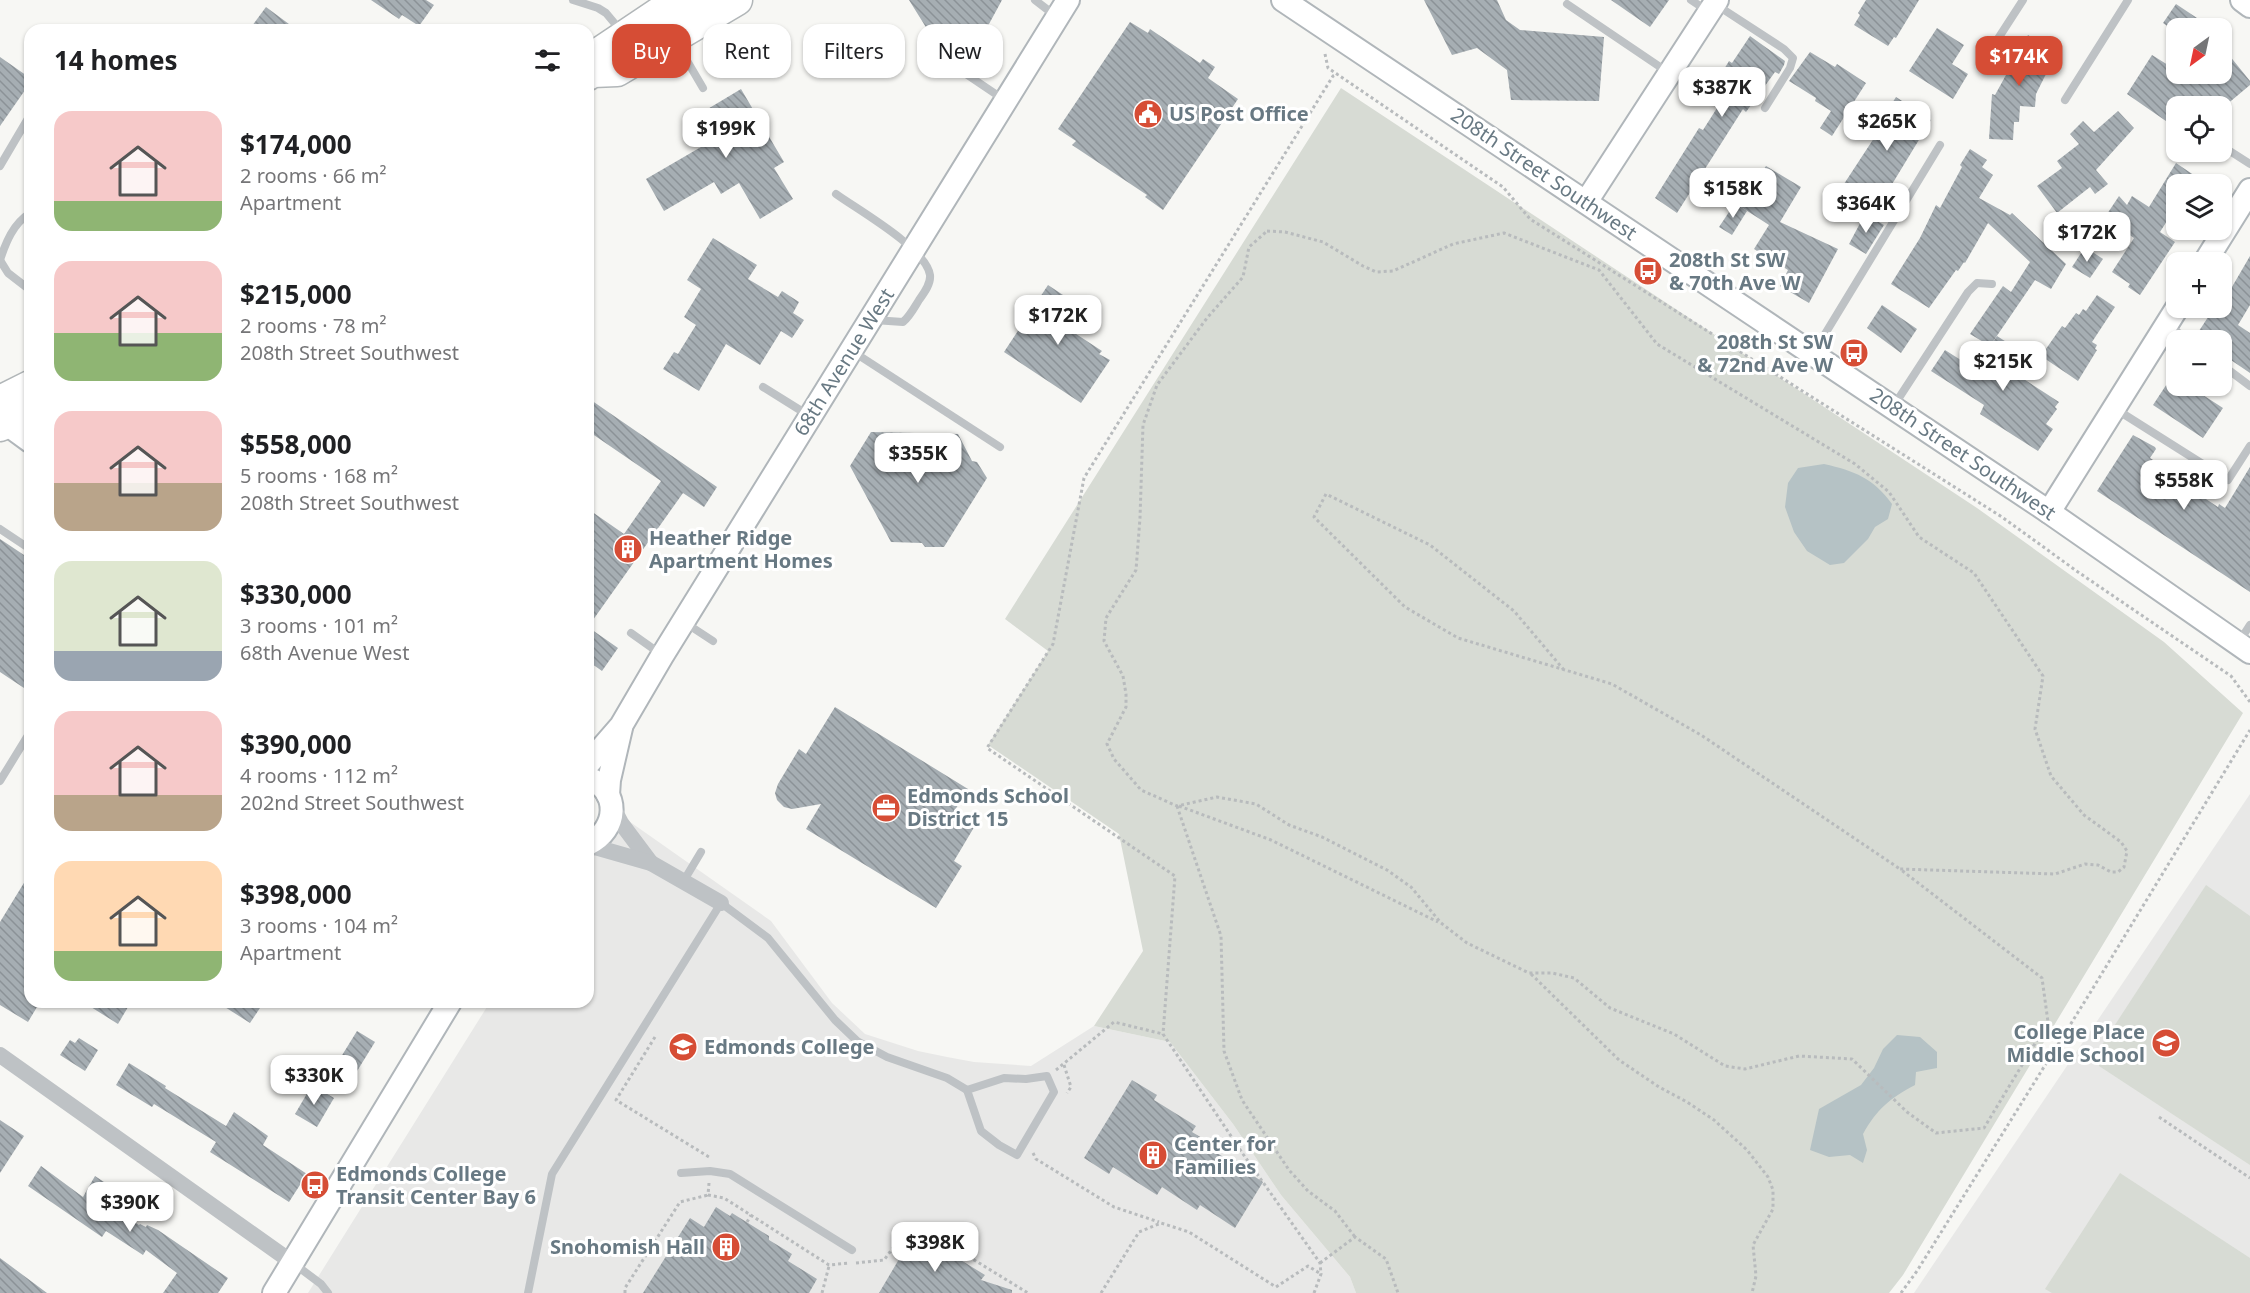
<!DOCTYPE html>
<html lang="en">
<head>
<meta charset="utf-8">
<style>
  body { margin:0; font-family:"Noto Sans",sans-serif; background:#f6f6f6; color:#202124; height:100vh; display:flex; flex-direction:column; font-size:22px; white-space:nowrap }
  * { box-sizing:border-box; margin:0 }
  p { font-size:20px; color:#757577 }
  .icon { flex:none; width:33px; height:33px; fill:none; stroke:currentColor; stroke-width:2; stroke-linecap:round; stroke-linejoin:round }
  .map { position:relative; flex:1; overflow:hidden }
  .drawer { position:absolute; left:24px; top:24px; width:570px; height:984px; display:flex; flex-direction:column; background:#fff; border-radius:18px; box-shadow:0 2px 4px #0004 }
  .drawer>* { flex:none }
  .banner { position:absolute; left:612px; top:24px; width:570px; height:54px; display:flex; gap:12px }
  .needle { width:39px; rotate:213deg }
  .fabs { position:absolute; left:2166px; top:18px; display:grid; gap:12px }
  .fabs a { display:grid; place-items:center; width:66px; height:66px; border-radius:12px; background:#fff; box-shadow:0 2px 4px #0004; font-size:30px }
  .price { position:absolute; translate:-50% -51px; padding:0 14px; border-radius:12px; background:#fff; color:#222; font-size:20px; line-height:39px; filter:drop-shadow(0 2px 3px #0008) }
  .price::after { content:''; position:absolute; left:50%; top:36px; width:18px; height:14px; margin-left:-9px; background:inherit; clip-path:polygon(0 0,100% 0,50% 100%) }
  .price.on { background:#d64d35; color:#fff }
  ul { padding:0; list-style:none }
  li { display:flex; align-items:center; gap:18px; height:150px; padding:0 30px }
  li span { display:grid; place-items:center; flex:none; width:168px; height:120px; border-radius:18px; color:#555 }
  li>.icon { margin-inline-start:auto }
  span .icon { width:72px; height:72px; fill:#fffc; stroke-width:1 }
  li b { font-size:26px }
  h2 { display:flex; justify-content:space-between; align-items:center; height:72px; padding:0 30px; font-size:26px }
  .tag { padding:0 21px; border-radius:18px; background:#fff; box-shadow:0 2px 4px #0004; font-size:21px; line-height:54px }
  .tag.on { background:#d64d35; color:#fff }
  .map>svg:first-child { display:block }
</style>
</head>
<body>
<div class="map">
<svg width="2250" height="1293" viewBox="0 0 2250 1293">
  <defs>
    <pattern id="building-back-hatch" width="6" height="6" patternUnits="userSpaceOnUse" patternTransform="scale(1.5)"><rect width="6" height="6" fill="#a6aeb3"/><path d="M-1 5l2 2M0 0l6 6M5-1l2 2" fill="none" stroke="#8b9297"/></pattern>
  </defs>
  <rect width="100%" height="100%" fill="#f7f7f4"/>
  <g fill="#e8e8e7">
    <path d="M2250,794V1293H1914Z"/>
    <path d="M606,805L771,921L832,1003L865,1034L918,1051L947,1057L974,1062L1031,1066L1094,1026L1170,1042L1233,1124L1281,1195L1350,1277L1356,1293H308L490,1002H588V840Z"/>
  </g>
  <g fill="#d7dbd4">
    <path d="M1341,88L1977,508L2164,642L2243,713L1903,1275L1889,1293H1356L1350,1277L1281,1195L1233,1124L1170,1042L1094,1026L1143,951L1119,834L988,745L1048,651L1005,619Z"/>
    <path d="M2206,885L2250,916V1165L2099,1066L2096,1054Z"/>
    <path d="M2120,1173L2250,1258V1293H2052L2045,1289Z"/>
  </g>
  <g fill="#b5c2c5">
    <path d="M1824,464C1855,471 1873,478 1892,504L1888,519L1875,527L1868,539L1844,563L1830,565L1807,551L1794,532L1785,507L1788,483L1798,468Z"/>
    <path d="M1897,1035L1920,1037L1937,1052V1068L1916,1072L1915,1085C1889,1099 1877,1109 1863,1134L1867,1150L1863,1163L1850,1155L1829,1157L1810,1150L1819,1109L1861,1085L1874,1068L1883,1049Z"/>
  </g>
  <g fill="url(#building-back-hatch)">
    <path d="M371,0H426L434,5L419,26L402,15L399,19Z"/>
    <path d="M909,0H1002L982,37L958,51L949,38L937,45Z"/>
    <path d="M1424,0H1497L1506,20L1520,30L1604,37L1599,101L1511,100L1507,70L1477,48L1452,55Z"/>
    <path d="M1611,0H1669L1650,27Z"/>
    <path d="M1866,0H1919L1896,38L1894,37L1888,46L1854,25L1860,15L1858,13Z"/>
    <path d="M2176,4L2212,28H2170L2163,23Z"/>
    <path d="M266,7L297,30H249Z"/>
    <path d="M1130,22L1148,33L1150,29L1200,63L1203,59L1215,67L1208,78L1238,99L1163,210L1145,197L1147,195L1072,145L1076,141L1058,129Z"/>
    <path d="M1937,28L1964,45L1952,64L1968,74L1953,99L1909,71Z"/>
    <path d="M2028,35L2057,52L2036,94L2035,107L2020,106L2019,122H2014L2013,140L1989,139L1992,94L1995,95Z"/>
    <path d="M1750,36L1785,61L1784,65L1779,74L1775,72L1746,112L1743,109L1677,213L1655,198L1699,128L1703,130L1724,97L1712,89L1729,61L1732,63Z"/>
    <path d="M1810,52L1835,67L1837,64L1866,83L1832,136L1820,128L1831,111L1815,101L1816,98L1789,81Z"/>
    <path d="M2152,55L2176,70V74H2222V61L2229,55L2250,81V85L2225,106H2176V128L2127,94Z"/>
    <path d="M0,57L30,78V83L0,126Z"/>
    <path d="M741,89L784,162L774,168L793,199L760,219L739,183L721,194L714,182L664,211L646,179L701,147L686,122Z"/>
    <path d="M1896,97L1931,120L1877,209L1842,187L1876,135L1878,129L1872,125L1885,105L1889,108Z"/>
    <path d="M2118,111L2134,128L2096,170L2108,184L2095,194L2090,187L2057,213L2037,186L2062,168L2057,161L2079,144L2070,134L2083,121L2094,132Z"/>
    <path d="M1970,149L1987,160L1982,167L1993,175L1979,198L2010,215L2012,213L2066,264L2051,289L2035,280L1990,346L1970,334L2003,286L2011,292L2030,262L1988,223L1965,263L1964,262L1958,271L1956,270L1929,308L1891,284L1920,238L1936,205L1940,208L1962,167L1960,165Z"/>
    <path d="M2176,163L2207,184H2176V207L2160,232L2175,242L2140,295L2128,287L2130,284L2112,272L2134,238L2109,221L2112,218L2107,214L2119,196L2127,205L2132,196L2149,207Z"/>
    <path d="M1766,166L1801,187L1780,222L1838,249L1809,303L1780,286L1788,270L1754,249L1769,225L1738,205Z"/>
    <path d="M1735,203L1747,211L1732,235L1719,227Z"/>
    <path d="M1865,214L1884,225L1866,254L1849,244Z"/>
    <path d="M713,238L757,265L748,279L778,297L782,291L799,302L793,313L804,320L792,338L781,331L760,365L726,344L699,391L663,369L674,352L678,354L696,325L684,317L701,289L687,280Z"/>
    <path d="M2085,247L2103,259L2090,278L2072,267Z"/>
    <path d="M2250,256V305L2238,325L2250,333V373L2222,354V340H2207L2197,334L2214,308H2222V304Z"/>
    <path d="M1048,285L1084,309L1070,330L1102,351L1099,354L1110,360L1081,403L1004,352Z"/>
    <path d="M2097,295L2115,307L2092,342L2097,345L2095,349L2097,350L2078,381L2041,356L2062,326L2065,328L2076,313L2079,315L2083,309L2086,311Z"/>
    <path d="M1882,305L1917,329L1901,353L1867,328Z"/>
    <path d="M1997,336L2028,356L2016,374L2059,402L2055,407L2057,409L2046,424L2053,429L2038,451L1980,414L1984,405L1931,371L1945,350L1975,369Z"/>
    <path d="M2176,370V386H2189L2223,408L2203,438L2153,405Z"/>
    <path d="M588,398L717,487L704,507L683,493L588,627L618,648L602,671L588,661V509L624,534L661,481L588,431Z"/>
    <path d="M871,432L958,434L972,461L977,462L987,478L944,547H925L922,543L891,542L850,466Z"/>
    <path d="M2133,435L2155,447L2156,449L2150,458L2161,465L2159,468L2218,507L2219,504L2225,508L2250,467V592L2097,491Z"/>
    <path d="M0,539L30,559V692L0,672Z"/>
    <path d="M835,707L968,789L955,810L976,824L954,861L962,866L936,908L806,829L821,804L792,809L784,807L777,800L775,793L778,784L799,749L806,754Z"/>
    <path d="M30,873V1002H40L28,1022L0,1005V922Z"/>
    <path d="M83,1002H131L118,1024Z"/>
    <path d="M217,1002H264L250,1023Z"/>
    <path d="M357,1031L375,1042L354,1076L336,1065Z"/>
    <path d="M79,1038L98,1050L85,1071L60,1055L70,1040L75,1043Z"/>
    <path d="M129,1063L166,1086L165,1088L226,1126L234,1112L268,1136L263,1145L307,1174L289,1202L210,1152L216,1142L154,1104L152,1107L116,1085Z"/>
    <path d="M1132,1080L1157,1095L1154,1100L1196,1126L1192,1132L1217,1147L1214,1151L1263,1182L1235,1228L1200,1205L1197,1210L1162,1187L1157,1195L1113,1167L1109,1174L1084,1158Z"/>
    <path d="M312,1085L334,1098L317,1127L295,1114Z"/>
    <path d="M0,1120L24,1136L0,1173Z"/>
    <path d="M41,1166L83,1197L95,1176L110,1186L104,1197L121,1207L118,1211L139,1225L140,1224L146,1227L147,1225L158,1230L228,1278L218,1293H163L177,1273L146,1250L143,1255L106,1231L102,1237L28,1186Z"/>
    <path d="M716,1207L730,1216L732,1213L769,1236V1240L792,1254L788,1261L817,1279L809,1293H643L690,1218L704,1227Z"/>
    <path d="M915,1232L985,1275L981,1280L1012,1290V1293H879Z"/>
    <path d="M0,1258L47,1293H0Z"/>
  </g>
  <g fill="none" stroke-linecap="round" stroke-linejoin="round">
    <g stroke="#b0b6ba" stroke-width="26">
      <g id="secondary">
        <path d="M1283,0L2049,512L2250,652"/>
        <path d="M2242,0L2250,6"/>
        <path d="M1586,202L1717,0"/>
        <path d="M2205,262L2250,190"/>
        <path d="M0,419L30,441"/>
        <path d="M2049,512L2177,308"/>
        <path d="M588,764L621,726L662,656L1068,0"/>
        <path d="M588,778C621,791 618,830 588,844"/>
        <path d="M608,795L609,780L621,728"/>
        <path d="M274,1293L450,1002"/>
      </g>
    </g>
    <g stroke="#afb5b8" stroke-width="28">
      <path id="primary" d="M674,38C672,17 687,11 702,0"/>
    </g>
    <g stroke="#b1b6b8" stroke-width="33">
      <g id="highway">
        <path d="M593,72L602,51L678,0"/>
        <path d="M588,75L593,72L617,71L737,0"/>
        <path d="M0,401L30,386"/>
        <path d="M0,426L30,410"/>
      </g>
    </g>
    <g stroke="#b8bbbd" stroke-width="3" stroke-dasharray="3 3" stroke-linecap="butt">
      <path d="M1325,54L1328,68L1503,187L1530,219L2002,517L2078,572L2231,676L2250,702"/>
      <path d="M1267,231L1285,232L1323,242L1363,266L1376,272L1393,271L1453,244L1504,233L1599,270L1657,344L1855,464L1889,492L1919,537L1974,573L2043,676L2035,729L2051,776L2084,815L2121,842L2127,851L2124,867L2118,872H2111L2098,865L2085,864L2055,874L1900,869L2042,978L2048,1022L1984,1128L1936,1133L1907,1112L1852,1059L1799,1056L1745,1069L1725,1066L1674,1034L1610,1008L1574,978L1552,973H1529L1467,943L1441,923L1411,887L1387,870L1322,837L1289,825L1256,804L1217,797L1177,806L1141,790L1114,759L1107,744L1126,707V694L1123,676L1104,641L1106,618L1136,570L1140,518L1143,425L1157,385L1207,318L1243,277L1249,247Z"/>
      <path d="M1564,670L1514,611L1430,545L1326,494L1314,517L1405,607L1458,638L1612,684L1701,735L1900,869"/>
      <path d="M1177,806L1221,936L1224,1051L1242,1100L1289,1170L1308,1191L1335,1211L1355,1237"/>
      <path d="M1179,806L1271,840L1438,922"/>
      <path d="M1531,974L1619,1060L1659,1087L1687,1102L1714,1120L1747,1150L1768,1177L1773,1190V1209L1753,1245L1756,1276L1752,1293"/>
      <path d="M655,1037L616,1100L709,1157V1159"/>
      <path d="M1064,1065L1071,1087L1067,1093"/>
      <path d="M1056,1070L1114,1022L1163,1034"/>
      <path d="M2159,1117L2250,1178"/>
      <path d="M1033,1153L1036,1159L1114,1207L1159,1222"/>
      <path d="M709,1183L708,1195L724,1198L829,1265L849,1263"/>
      <path d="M747,1222L751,1215"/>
      <path d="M856,1263L884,1260L909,1226L922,1228L1028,1293"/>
      <path d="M1320,1263L1355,1237L1386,1259L1398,1293"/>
      <path d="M625,1293V1288L680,1202L708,1195"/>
      <path d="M822,1293L829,1266"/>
      <path d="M1101,1293L1139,1232L1161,1223L1189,1232L1276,1287L1308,1266L1321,1274"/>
      <path d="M1314,1293L1321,1274L1320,1263L1243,1154L1163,1034L1175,876L987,748L1053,644L1084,478L1333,76L1338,74"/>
      <path d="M1901,1293L1917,1271L2090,993L2250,730"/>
    </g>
    <g stroke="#bec2c5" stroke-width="8">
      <path d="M573,0L598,8L606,13L621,31"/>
      <path d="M1035,0L1057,17"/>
      <path d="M1691,0L1709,12"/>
      <path d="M1567,4L1669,73"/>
      <path d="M1715,4L1784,49L1793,58L1790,68L1765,108"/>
      <path d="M676,42L703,88"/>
      <path d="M1990,51L2023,0"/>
      <path d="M966,74L1006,101"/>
      <path d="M2065,100L2128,0"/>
      <path d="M2222,146L2250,164"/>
      <path d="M0,166L30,115"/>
      <path d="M836,194C858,210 926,248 930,275C931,284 924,293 919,300C914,308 910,316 903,322L874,320"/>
      <path d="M0,260C6,242 13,224 30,213"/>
      <path d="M0,260L8,273L30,290"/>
      <path d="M2167,325L2189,340"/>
      <path d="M852,351L1000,447"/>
      <path d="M1814,352L1940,145"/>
      <path d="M2222,365L2250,386"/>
      <path d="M763,387L808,415"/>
      <path d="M1893,407L1968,292L1977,283L1992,284"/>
      <path d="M2114,408L2228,480L2250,446"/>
      <path d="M0,529L30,549"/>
      <path d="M684,622L713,641"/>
      <path d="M631,633L662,655"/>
      <path d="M2239,642L2250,625"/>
      <path d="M0,781L30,732"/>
      <path d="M683,882L701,852"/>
      <path d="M1047,1076L1054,1092L1017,1155L999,1145L981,1131L967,1090L1004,1078L1026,1079Z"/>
      <path d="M681,1173L710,1171L730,1174L852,1250"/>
      <path d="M293,1263L321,1284L328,1293"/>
      <path d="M528,1293L552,1174L721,903L768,938L835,1020L857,1041L887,1057L947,1078L967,1090"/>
    </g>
    <g stroke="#bec2c5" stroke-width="16">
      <path d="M611,804L621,823L651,863"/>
      <path d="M588,845L651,863L721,903"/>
      <path d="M0,1055L293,1263"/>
    </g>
    <use href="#secondary" stroke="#fff" stroke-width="22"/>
    <use href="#primary" stroke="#fff" stroke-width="26"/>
    <use href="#highway" stroke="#fff" stroke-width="30"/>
  </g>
  <defs>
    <g id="civic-disc" transform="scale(1.5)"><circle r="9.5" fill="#d64d35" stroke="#fff"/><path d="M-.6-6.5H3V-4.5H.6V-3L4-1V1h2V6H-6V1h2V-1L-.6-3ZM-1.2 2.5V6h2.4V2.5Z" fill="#fff"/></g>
    <g id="bus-disc" transform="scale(1.5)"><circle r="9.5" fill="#d64d35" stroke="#fff"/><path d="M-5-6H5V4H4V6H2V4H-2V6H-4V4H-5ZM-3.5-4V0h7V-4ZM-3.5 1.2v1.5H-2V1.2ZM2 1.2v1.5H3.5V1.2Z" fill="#fff"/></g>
    <g id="building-disc" transform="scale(1.5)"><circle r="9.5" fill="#d64d35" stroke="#fff"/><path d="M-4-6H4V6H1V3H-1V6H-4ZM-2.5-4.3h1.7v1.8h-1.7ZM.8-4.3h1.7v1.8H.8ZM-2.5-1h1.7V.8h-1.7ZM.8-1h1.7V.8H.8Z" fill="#fff"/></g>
    <g id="office-disc" transform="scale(1.5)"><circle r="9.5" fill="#d64d35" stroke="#fff"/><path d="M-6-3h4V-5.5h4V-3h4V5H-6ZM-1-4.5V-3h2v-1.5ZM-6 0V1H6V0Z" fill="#fff"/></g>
    <g id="school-disc" transform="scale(1.5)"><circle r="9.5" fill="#d64d35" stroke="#fff"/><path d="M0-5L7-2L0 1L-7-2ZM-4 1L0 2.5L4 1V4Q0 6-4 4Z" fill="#fff"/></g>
    <g id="university-disc" transform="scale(1.5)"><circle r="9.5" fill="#d64d35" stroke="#fff"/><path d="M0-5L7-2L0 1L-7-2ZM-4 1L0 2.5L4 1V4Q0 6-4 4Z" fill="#fff"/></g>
  </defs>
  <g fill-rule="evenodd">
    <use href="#civic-disc" x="1148" y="114"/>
    <use href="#bus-disc" x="1648" y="271"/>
    <use href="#bus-disc" x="1854" y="353"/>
    <use href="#building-disc" x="628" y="549"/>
    <use href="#office-disc" x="886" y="808"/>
    <use href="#school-disc" x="2166" y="1043"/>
    <use href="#university-disc" x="683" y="1047"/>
    <use href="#building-disc" x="1153" y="1155"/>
    <use href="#bus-disc" x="315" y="1185"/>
    <use href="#building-disc" x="726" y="1247"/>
  </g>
  <g text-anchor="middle" stroke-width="6" stroke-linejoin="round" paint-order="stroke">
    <g font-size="20" font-weight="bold" fill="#687983" stroke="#fff" text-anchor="start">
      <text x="1169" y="121">US Post Office</text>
      <text x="1669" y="267">208th St SW<tspan x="1669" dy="23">&amp; 70th Ave W</tspan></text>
      <text x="1833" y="349" text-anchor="end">208th St SW<tspan x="1833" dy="23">&amp; 72nd Ave W</tspan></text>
      <text x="649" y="545">Heather Ridge<tspan x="649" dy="23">Apartment Homes</tspan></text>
      <text x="907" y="803">Edmonds School<tspan x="907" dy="23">District 15</tspan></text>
      <text x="2145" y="1039" text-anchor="end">College Place<tspan x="2145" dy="23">Middle School</tspan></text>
      <text x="704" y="1054">Edmonds College</text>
      <text x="1174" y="1151">Center for<tspan x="1174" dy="23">Families</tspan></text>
      <text x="336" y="1181">Edmonds College<tspan x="336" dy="23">Transit Center Bay 6</tspan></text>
      <text x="705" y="1254" text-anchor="end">Snohomish Hall</text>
    </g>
    <g font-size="20" fill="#687983" stroke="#fff">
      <text transform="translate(1544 174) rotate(34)" y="7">208th Street Southwest</text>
      <text transform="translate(844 362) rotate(-58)" y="7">68th Avenue West</text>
      <text transform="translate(1963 454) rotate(34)" y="7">208th Street Southwest</text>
    </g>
  </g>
</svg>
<div class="fabs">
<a><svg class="needle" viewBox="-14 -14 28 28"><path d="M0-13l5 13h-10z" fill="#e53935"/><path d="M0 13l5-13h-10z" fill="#757577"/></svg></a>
<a><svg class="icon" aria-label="locate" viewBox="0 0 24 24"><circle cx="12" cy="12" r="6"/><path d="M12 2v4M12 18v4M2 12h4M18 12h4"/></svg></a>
<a><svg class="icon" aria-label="layers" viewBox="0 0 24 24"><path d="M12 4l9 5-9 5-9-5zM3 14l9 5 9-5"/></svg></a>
<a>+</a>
<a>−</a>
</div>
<b class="price on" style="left:2019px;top:87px">$174K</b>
<b class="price" style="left:1722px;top:118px">$387K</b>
<b class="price" style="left:1887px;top:152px">$265K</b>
<b class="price" style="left:726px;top:159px">$199K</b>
<b class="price" style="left:1733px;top:219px">$158K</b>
<b class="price" style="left:1866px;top:234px">$364K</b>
<b class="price" style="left:2087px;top:263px">$172K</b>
<b class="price" style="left:1058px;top:346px">$172K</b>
<b class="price" style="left:2003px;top:392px">$215K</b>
<b class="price" style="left:918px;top:484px">$355K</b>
<b class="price" style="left:2184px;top:511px">$558K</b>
<b class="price" style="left:314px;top:1106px">$330K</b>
<b class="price" style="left:130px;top:1233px">$390K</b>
<b class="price" style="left:935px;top:1273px">$398K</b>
<div class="banner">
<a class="tag on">Buy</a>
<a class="tag">Rent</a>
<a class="tag">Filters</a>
<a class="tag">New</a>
</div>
<section class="drawer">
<h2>14 homes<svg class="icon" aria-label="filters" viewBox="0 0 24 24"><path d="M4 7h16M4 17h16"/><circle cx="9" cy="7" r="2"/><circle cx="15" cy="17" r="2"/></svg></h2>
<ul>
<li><span style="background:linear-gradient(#f6c9c9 75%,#8fb573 0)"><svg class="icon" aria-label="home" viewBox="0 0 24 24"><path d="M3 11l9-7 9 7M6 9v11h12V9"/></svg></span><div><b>$174,000</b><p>2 rooms · 66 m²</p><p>Apartment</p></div></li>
<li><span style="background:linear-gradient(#f6c9c9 60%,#8fb573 0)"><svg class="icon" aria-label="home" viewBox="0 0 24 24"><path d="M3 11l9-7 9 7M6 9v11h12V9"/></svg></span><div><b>$215,000</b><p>2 rooms · 78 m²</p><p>208th Street Southwest</p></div></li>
<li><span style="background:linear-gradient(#f6c9c9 60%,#b9a48a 0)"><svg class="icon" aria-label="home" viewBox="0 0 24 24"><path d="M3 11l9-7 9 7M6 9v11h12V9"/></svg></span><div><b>$558,000</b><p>5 rooms · 168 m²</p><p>208th Street Southwest</p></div></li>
<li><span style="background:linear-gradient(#dfe7d0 75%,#9aa5b1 0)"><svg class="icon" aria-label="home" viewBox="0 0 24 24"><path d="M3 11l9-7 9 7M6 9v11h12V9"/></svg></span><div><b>$330,000</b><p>3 rooms · 101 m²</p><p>68th Avenue West</p></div></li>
<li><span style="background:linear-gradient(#f6c9c9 70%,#b9a48a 0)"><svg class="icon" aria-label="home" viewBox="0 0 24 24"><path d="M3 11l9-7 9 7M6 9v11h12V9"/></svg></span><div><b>$390,000</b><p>4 rooms · 112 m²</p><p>202nd Street Southwest</p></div></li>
<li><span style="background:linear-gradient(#ffd9b3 75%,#8fb573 0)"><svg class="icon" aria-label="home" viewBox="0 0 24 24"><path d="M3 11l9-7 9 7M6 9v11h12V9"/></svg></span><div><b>$398,000</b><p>3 rooms · 104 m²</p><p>Apartment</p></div></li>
</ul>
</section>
</div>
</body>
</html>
